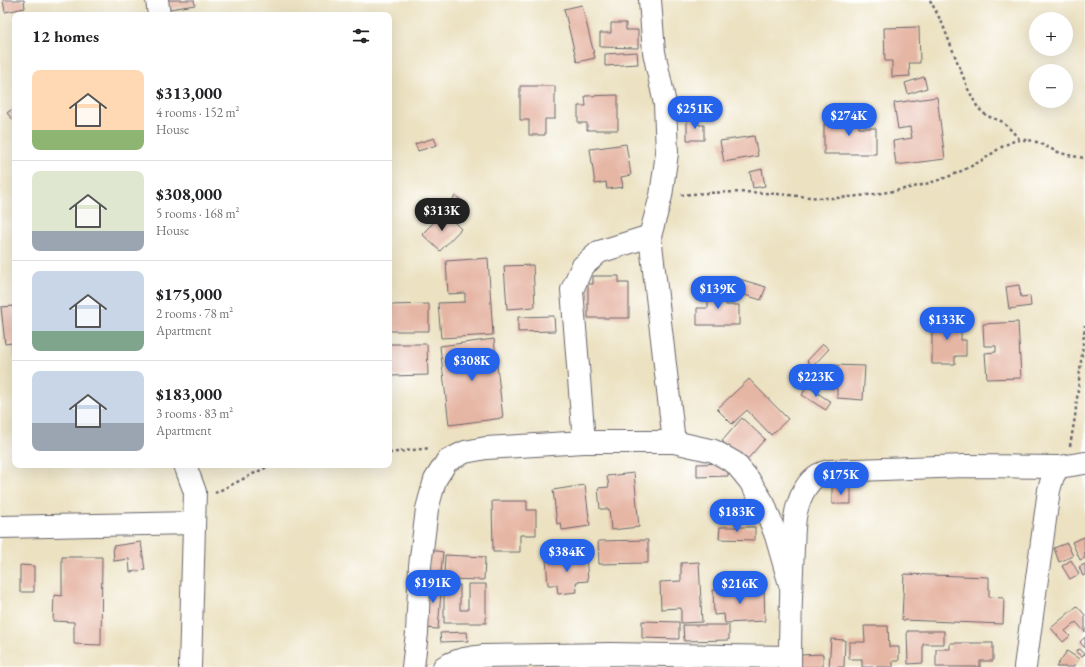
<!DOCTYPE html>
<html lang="en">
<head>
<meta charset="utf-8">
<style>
  body { margin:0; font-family:"EB Garamond",serif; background:#f6f6f6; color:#202124; height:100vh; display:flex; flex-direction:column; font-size:15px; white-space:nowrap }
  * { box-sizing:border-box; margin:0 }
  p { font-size:13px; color:#757577 }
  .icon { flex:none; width:22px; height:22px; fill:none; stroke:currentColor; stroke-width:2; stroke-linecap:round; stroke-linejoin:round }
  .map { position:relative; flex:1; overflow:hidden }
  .drawer { position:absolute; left:12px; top:12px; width:380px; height:456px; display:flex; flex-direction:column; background:#fff; border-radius:8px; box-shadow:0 4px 16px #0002 }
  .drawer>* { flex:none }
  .tools { position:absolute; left:1029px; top:12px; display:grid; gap:8px }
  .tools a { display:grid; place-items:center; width:44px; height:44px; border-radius:50%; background:#fff; box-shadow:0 4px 16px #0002; font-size:20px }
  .price { position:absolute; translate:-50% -34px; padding:0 9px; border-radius:14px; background:#2563eb; color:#fff; font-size:13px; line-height:26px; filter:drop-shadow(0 1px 2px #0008) }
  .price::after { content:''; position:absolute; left:50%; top:24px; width:12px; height:9px; margin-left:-6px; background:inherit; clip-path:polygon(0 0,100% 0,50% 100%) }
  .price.active { background:#222; color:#fff }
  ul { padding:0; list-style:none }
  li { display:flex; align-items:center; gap:12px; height:100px; padding:0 20px }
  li+li { border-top:1px solid #e0e0e0 }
  li span { display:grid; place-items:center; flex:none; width:112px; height:80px; border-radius:8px; color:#555 }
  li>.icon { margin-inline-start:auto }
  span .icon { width:48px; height:48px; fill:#fffc; stroke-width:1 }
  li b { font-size:17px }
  h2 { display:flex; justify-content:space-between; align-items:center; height:48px; padding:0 20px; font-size:17px }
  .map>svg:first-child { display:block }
</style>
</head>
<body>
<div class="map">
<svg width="1085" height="667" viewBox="0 0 1085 667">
  <rect width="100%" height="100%" fill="#fff"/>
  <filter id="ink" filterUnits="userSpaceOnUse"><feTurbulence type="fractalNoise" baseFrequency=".025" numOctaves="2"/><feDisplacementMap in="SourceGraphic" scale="8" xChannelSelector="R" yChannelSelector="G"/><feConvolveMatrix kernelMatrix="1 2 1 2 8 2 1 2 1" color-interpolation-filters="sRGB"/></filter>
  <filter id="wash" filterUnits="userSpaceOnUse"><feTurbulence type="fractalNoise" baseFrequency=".012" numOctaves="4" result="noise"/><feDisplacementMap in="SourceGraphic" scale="16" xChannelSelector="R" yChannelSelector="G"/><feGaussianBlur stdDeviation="0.9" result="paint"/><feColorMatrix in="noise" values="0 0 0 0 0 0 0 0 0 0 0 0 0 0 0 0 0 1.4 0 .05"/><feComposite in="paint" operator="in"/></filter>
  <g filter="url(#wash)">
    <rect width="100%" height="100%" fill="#ece2c2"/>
    <g id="blocks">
      <g fill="#e6b6a4">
        <path d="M3,0H24L25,8L5,12Z"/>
        <path d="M168,0H194L195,5L170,9Z"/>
        <path d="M582,5L595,58L577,62L564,9Z"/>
        <path d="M611,23H626V30H638V48L600,47V33H611Z"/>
        <path d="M919,27L920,63H909L910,76L892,77V61H885L884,28Z"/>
        <path d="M637,52L638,64L605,66V54Z"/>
        <path d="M924,77L927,88L908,94L905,83Z"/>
        <path d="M520,86H555V119H545V135H529V120H520Z"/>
        <path d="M618,95V130H587V123H578V106H586L585,96Z"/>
        <path d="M937,97L945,159L896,165L893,141L912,138L910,127L898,129L894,103Z"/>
        <path d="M15,107V122L7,113Z"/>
        <path d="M834,116H859V128H876V154H824V124H834Z"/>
        <path d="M687,119H698L699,125H704V140H687Z"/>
        <path d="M754,136L758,156L724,162L720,141Z"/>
        <path d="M434,138L437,145L418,151L415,144Z"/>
        <path d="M626,144L631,175L621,177L623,187L607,189L606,182L595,184L590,149Z"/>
        <path d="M762,169L765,186L753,188L750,172Z"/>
        <path d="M455,196L468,204L462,213L449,205Z"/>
        <path d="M444,212L461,229L440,251L422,234Z"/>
        <path d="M488,258L493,335L441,338L438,303L465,302V293L448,294L446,261Z"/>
        <path d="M533,265L535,307L507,309L504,266Z"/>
        <path d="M593,276H619V283H629V318H588V284H593Z"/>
        <path d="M736,278L766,287L761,300L732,291Z"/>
        <path d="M1019,285L1021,297L1030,296L1031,306L1009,309L1006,287Z"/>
        <path d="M708,288H726V305H739V325H697V308H708Z"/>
        <path d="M429,304V331H389V305Z"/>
        <path d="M15,306V358H14L12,343L5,344L1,307Z"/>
        <path d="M554,316L555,331L518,332V317Z"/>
        <path d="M932,318H961V340H966V356H955V364H932Z"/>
        <path d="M1018,322L1021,378L987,379L985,353L996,352V346H984L983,324Z"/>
        <path d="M494,339L503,418L449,425L440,346Z"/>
        <path d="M389,344H427L428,375L389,376Z"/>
        <path d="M823,344L829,349L813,366L807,361Z"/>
        <path d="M831,365L865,366L863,400L837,398V388H829Z"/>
        <path d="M749,379L788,419L771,435L747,410L732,424L717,409Z"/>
        <path d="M807,386L831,402L826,410L802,395Z"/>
        <path d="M742,418L765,439L745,462L722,441Z"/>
        <path d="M728,463V476L697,477V464Z"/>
        <path d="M634,473L639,527L611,530L609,509H600L598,488L609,487L607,476Z"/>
        <path d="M585,485L590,526L562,530L561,523L557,524L553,490Z"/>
        <path d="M832,487L851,488V504H832Z"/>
        <path d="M492,501H527V510H536V535H520V552H493Z"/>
        <path d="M720,527H755V540L719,539Z"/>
        <path d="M1084,537L1085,558L1080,560L1072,542Z"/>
        <path d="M648,540V563L599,564L598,541Z"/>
        <path d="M141,542L145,570L130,572L129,559L114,561L113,546Z"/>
        <path d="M1067,543L1073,556L1059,562L1054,548Z"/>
        <path d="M430,550L443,552L441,572L428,571Z"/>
        <path d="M445,555L485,557L484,580L444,579Z"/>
        <path d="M586,556L588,581L576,582L577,592L558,594L557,585H548L546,559Z"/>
        <path d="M62,557H102L101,645L74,644V622L53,621L54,595L62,596Z"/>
        <path d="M1071,560L1079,574L1070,579L1062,566Z"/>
        <path d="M699,562L702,622L681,623V608L661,609L660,582L681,581V563Z"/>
        <path d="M1085,564V575L1083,576L1079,567Z"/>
        <path d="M20,565L34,566V592H20Z"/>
        <path d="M904,574L989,577V597L1004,598L1003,624L902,620Z"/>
        <path d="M427,579L442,580L438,629L424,628Z"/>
        <path d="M468,584H486V623H444V585H460V610H468Z"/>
        <path d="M764,588L765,621L725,623L724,614L714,615L713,590Z"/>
        <path d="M1077,606L1085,615V632L1076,622L1065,631L1070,636L1063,642L1051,628Z"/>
        <path d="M642,621L679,622V639L642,638Z"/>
        <path d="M683,625H729V640L684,641Z"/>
        <path d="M864,626H888L889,647H899V661H893V667H862V659H849V642H865Z"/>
        <path d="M907,631H944V644H923V663L908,664Z"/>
        <path d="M467,632L468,641L441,642L440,633Z"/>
        <path d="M1085,637V648L1080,642Z"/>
        <path d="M831,639L845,640L844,667H829Z"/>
        <path d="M950,643H993V661H980V667H936V649H950Z"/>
        <path d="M1080,649L1085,654L1082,657L1075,651Z"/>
        <path d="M1067,651L1079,659L1073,667H1056Z"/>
        <path d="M823,654V667H801V655Z"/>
      </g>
    </g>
  </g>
  <g filter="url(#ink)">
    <use href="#blocks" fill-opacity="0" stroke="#69656a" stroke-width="1"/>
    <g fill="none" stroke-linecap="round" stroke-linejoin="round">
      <g stroke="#69656a" stroke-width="24">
        <g id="minor">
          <path d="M157,0L159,15"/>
          <path d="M650,236L674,442"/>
          <path d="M584,442L572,290L582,267L599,252L650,236L661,196L667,153L665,104L654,52L650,0"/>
          <path d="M185,465L195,492L190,667"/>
          <path d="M0,527L194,523"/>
          <path d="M413,667L417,633L420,566L427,509L435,480L447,461L465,452L486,448L584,442H674L714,451L735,463L749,480L764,504L776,536L791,588"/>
          <path d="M444,667C456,659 470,658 484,656L610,654L790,657"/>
          <path d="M790,667C790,627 791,587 793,548C794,534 793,518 798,505C803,489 812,474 829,471L965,466L1059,467"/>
          <path d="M1025,667L1049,490L1053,476L1059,467L1085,463"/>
        </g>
      </g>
      <g stroke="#69656a" stroke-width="2.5" stroke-dasharray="3 3" stroke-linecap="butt">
        <path d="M930,0L942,23L968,89L978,108L987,116L1001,121L1011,130L1020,140"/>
        <path d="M681,195C714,192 746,191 778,194C802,196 824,200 848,197C882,194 926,187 957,173C966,169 976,164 984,159C995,152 1008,140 1022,140C1037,139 1045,147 1058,152C1067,155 1076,157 1085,158"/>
        <path d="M1070,446L1075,417L1085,325"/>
        <path d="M389,453L430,448"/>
        <path d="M215,493L271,465"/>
      </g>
      <use href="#minor" stroke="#fff" stroke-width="22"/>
    </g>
  </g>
</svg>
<div class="tools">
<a>+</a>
<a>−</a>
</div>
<b class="price" style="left:695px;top:130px">$251K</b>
<b class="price" style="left:849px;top:137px">$274K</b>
<b class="price active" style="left:442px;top:232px">$313K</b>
<b class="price" style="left:718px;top:310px">$139K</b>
<b class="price" style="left:947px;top:341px">$133K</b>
<b class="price" style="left:472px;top:382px">$308K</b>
<b class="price" style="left:816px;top:398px">$223K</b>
<b class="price" style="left:841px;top:496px">$175K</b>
<b class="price" style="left:737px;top:533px">$183K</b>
<b class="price" style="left:567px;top:573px">$384K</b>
<b class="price" style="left:433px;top:604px">$191K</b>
<b class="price" style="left:740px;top:605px">$216K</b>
<section class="drawer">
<h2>12 homes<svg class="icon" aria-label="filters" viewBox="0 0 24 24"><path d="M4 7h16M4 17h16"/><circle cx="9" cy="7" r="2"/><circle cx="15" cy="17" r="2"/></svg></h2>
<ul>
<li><span style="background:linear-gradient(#ffd9b3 75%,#8fb573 0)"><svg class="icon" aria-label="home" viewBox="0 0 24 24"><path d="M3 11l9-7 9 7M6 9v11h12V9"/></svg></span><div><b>$313,000</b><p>4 rooms · 152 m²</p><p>House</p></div></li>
<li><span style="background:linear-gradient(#dfe7d0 75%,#9aa5b1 0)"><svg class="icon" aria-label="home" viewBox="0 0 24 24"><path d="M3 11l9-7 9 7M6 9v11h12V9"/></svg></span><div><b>$308,000</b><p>5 rooms · 168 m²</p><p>House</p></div></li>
<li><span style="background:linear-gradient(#c9d6e8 75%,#7fa58c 0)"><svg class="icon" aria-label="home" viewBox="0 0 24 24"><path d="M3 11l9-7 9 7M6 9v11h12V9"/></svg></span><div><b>$175,000</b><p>2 rooms · 78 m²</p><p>Apartment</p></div></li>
<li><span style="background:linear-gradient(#c9d6e8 65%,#9aa5b1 0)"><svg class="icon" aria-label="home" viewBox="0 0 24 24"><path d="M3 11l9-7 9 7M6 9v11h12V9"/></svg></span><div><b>$183,000</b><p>3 rooms · 83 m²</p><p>Apartment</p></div></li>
</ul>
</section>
</div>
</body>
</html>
